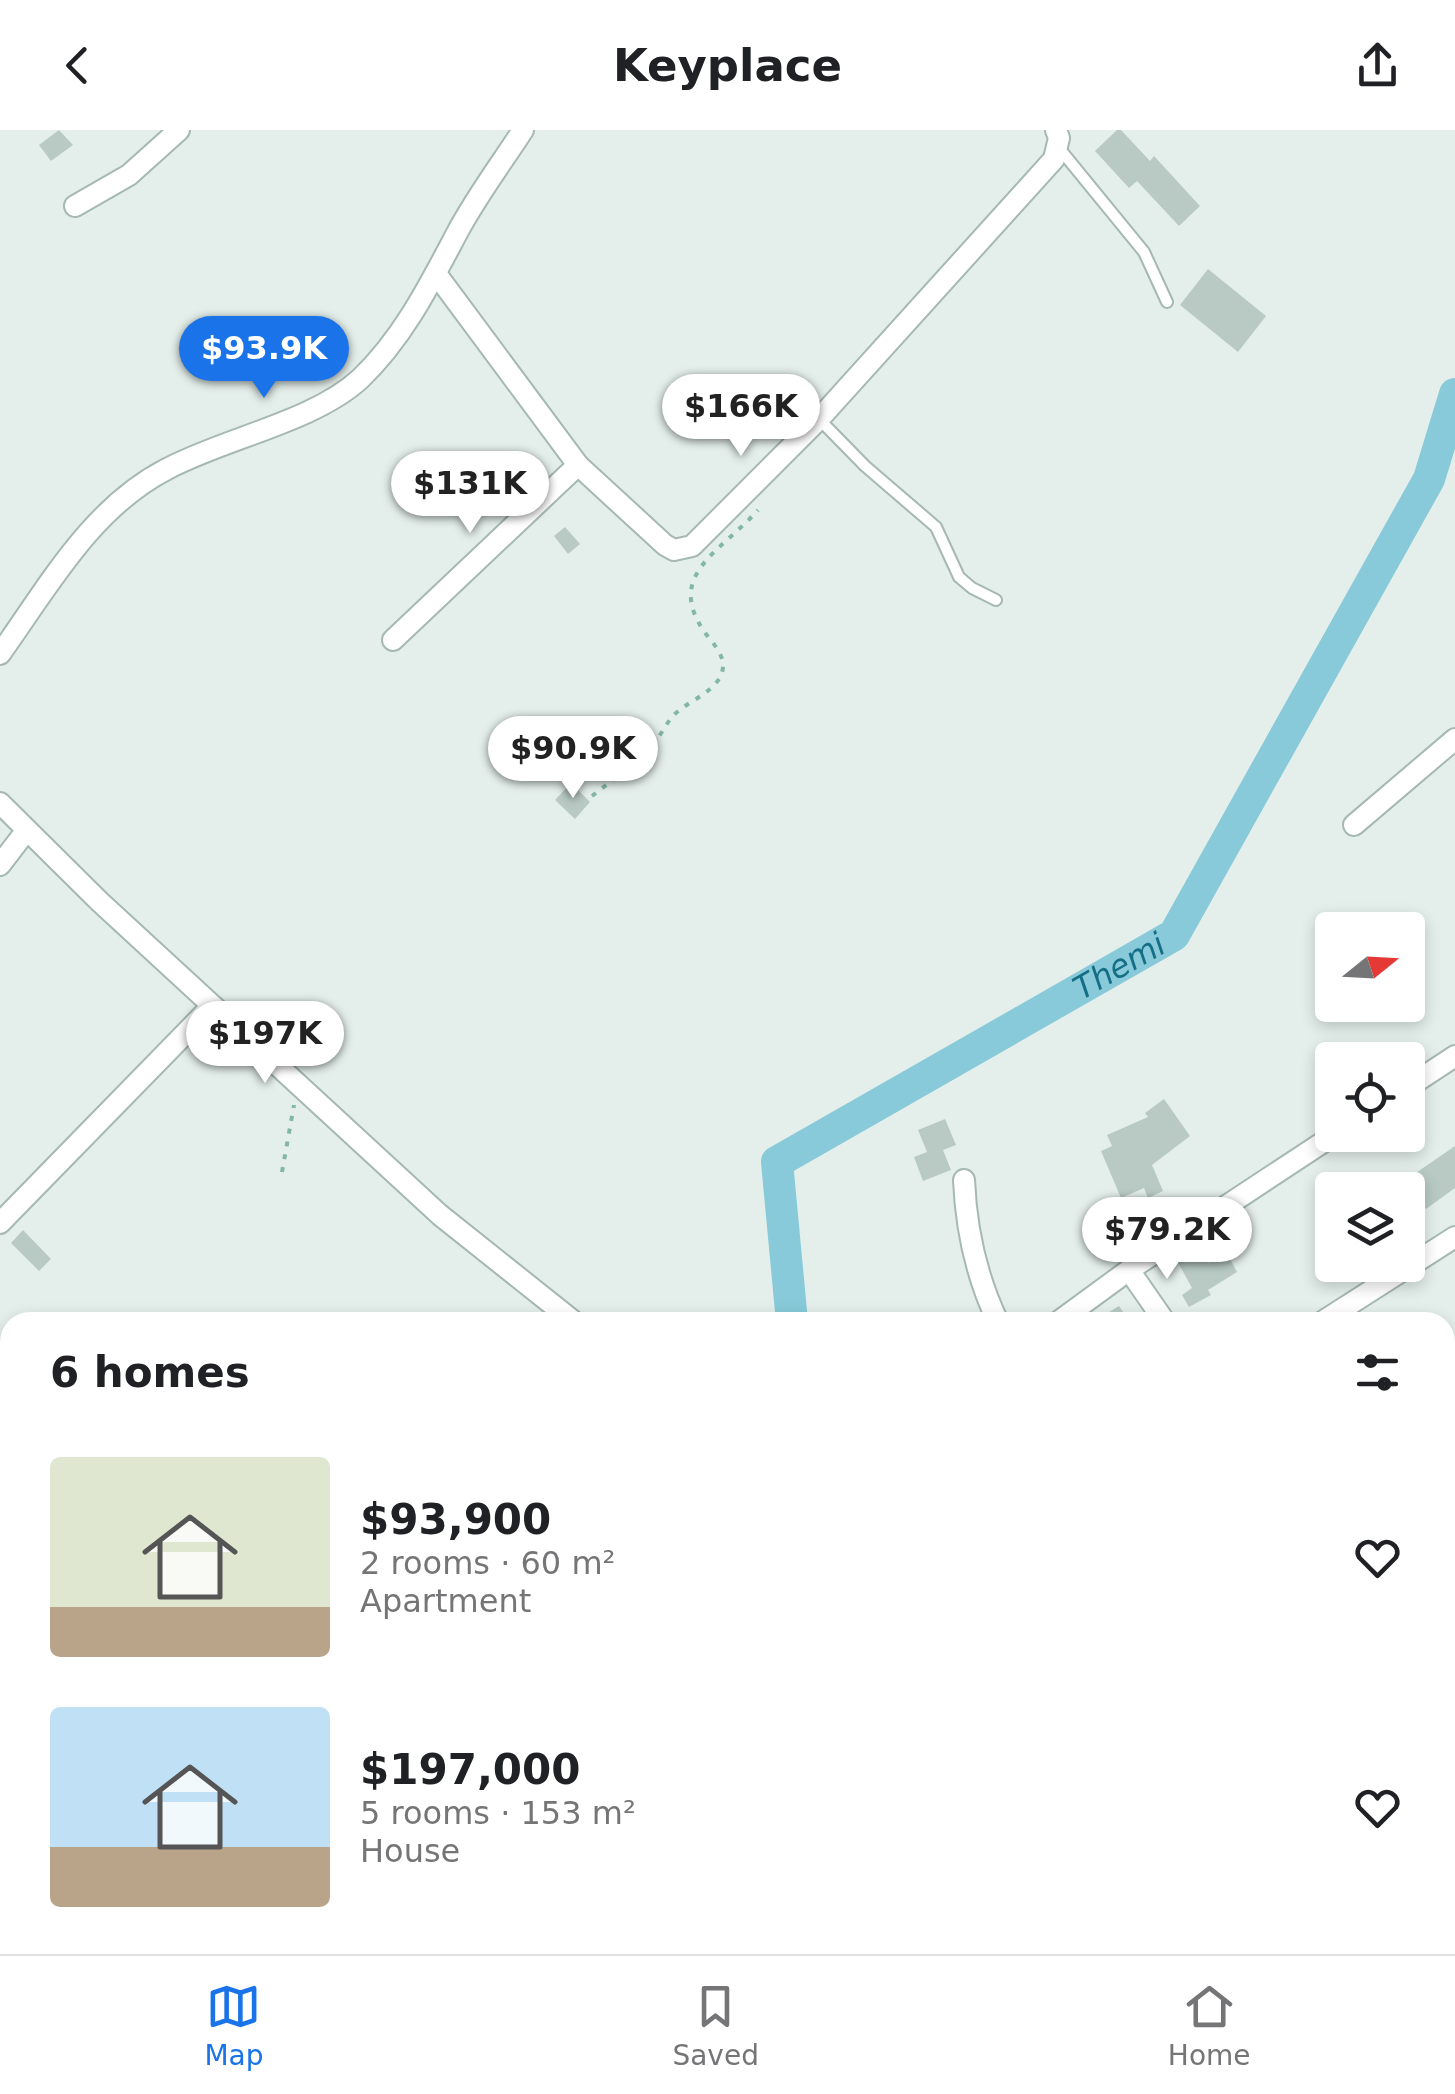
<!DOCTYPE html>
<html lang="en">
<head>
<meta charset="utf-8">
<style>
  body { margin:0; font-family:"DejaVu Sans",sans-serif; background:#f6f6f6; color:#202124; height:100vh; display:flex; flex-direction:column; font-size:38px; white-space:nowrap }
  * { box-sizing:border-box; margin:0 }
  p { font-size:32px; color:#757577 }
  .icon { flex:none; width:55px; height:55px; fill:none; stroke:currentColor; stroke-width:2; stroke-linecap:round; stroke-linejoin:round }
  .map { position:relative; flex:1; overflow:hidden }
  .drawer { position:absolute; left:0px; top:1182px; width:1455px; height:642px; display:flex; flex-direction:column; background:#fff; border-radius:30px 30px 0 0; box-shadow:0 5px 15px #0003 }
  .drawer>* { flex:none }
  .needle { width:65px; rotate:72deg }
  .tools { position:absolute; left:1315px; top:782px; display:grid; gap:20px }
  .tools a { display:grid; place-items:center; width:110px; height:110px; border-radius:10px; background:#fff; box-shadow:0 5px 15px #0003; font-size:50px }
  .price { position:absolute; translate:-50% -85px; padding:0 22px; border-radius:35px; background:#fff; color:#222; font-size:32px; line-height:65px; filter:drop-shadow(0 2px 5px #0008) }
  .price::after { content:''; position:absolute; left:50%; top:60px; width:30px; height:22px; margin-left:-15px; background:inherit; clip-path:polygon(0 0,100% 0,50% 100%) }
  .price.active { background:#1a73e8; color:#fff }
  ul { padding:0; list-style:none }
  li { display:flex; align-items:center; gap:30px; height:250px; padding:0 50px }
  li span { display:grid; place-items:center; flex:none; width:280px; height:200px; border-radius:10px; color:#555 }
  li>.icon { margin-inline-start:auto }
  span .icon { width:120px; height:120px; fill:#fffc; stroke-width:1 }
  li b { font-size:42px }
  h2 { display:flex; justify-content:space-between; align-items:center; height:120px; padding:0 50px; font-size:42px }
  header { display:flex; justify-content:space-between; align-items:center; height:130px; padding:0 50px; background:#fff; font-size:45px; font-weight:700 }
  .menu { display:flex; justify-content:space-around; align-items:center; height:140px; border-top:2px solid #e0e0e0; background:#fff; font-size:28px; color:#757577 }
  .menu a { display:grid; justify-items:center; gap:5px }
  .menu .active { color:#1a73e8 }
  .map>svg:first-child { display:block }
</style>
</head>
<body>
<header><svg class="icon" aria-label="back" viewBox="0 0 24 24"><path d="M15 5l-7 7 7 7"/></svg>Keyplace<svg class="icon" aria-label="share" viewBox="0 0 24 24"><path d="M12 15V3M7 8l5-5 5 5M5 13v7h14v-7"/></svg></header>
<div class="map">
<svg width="1455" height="1824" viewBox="0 0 1455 1824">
  <rect width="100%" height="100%" fill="#e4efeb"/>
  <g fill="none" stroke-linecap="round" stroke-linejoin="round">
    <g stroke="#88cad9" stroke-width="32">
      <path id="s1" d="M792,1192L777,1032L1174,805L1429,349L1455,264"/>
      <path d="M287,1824L292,1815"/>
    </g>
  </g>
  <g fill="#b9cac4">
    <path d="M59,0L73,15L51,31L39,15Z"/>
    <path d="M1117,0H1121L1150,31L1154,26L1200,76L1179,96L1137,51L1129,58L1095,21Z"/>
    <path d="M1208,139L1266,186L1238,222L1180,175Z"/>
    <path d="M565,397L580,414L568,424L554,406Z"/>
    <path d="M571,653L590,672L575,689L555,670Z"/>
    <path d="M1164,969L1190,1006L1152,1035L1163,1061L1148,1068L1144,1058L1121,1068L1101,1021L1112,1016L1107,1005L1148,987L1145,983Z"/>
    <path d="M945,989L956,1015L943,1020L951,1040L923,1051L914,1027L927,1022L918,1000Z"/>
    <path d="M1455,1016V1058L1426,1079L1414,1060H1391Z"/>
    <path d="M23,1100L51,1129L39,1141L11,1113Z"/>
    <path d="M1198,1114L1209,1133L1227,1123L1237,1142L1208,1160L1211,1165L1189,1177L1182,1165L1192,1158L1175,1127Z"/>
    <path d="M1119,1176L1130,1192H1093Z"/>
  </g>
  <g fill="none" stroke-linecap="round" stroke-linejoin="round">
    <g stroke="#a6b8b3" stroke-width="14">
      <g id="service">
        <path d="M1059,18L1144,122L1167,172"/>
        <path d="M819,289L865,336L936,397L959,447L972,458L996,470"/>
      </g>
    </g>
    <g stroke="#a6b8b3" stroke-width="24">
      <g id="minor">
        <path d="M75,76L129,45L179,0"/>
        <path d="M437,145L578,335L665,415L674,420L692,416L819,289L1054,29L1059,8L1056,0"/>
        <path d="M393,510L578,335"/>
        <path d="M0,524C48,457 91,378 167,339C225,308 313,292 360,249C403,208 430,154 457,103C476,67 501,34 523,0"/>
        <path d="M0,673L100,772L440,1085L573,1191"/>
        <path d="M1354,695L1455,609"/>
        <path d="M0,735L26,701"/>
        <path d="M1408,957L1455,926"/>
        <path d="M964,1050C966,1098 977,1148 998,1192"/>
        <path d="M0,1093L212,876"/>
        <path d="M1129,1140L1165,1192"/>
        <path d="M1058,1192L1129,1140L1334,1005"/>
        <path d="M1322,1192L1455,1107"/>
        <path d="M0,1340L10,1345"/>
        <path d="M1445,1424L1455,1418"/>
        <path d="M1445,1637L1455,1630"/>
        <path d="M1248,1815L1253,1824"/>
      </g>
    </g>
    <g stroke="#82b6a7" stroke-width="4" stroke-dasharray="5 8" stroke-linecap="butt">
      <path d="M592,666C614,649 638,632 656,610C663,602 667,592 674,585C688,570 721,561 723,537C724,525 713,513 706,504C663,445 721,422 758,380"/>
      <path d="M282,1042L294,975"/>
    </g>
    <use href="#service" stroke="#fff" stroke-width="10"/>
    <use href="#minor" stroke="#fff" stroke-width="20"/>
  </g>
  <g text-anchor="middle" stroke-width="8" stroke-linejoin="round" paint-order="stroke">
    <g font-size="32" font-style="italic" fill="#146f86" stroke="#f6fbf8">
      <text dy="11" stroke="none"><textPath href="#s1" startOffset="555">Themi</textPath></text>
    </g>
  </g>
</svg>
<div class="tools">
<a><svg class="needle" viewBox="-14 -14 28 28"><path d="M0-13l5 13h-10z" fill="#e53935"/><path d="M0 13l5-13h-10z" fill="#757577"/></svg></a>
<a><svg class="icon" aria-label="locate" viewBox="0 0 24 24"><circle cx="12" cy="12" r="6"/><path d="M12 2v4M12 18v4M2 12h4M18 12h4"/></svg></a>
<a><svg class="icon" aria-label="layers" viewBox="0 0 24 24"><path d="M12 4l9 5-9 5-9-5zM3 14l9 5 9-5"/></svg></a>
</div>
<b class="price active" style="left:264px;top:271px">$93.9K</b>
<b class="price" style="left:741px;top:329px">$166K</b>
<b class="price" style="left:470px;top:406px">$131K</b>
<b class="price" style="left:573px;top:671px">$90.9K</b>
<b class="price" style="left:265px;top:956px">$197K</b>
<b class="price" style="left:1167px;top:1152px">$79.2K</b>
<section class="drawer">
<h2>6 homes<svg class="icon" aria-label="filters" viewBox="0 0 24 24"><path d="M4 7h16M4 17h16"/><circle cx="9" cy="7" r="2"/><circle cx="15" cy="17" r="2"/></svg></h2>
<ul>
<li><span style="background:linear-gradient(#dfe7d0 75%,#b9a48a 0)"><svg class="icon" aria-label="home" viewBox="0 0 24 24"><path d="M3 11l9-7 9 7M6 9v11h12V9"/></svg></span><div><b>$93,900</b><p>2 rooms · 60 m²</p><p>Apartment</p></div><svg class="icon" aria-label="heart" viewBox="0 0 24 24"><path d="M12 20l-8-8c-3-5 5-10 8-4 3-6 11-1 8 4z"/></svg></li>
<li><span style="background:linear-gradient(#bfe0f5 70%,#b9a48a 0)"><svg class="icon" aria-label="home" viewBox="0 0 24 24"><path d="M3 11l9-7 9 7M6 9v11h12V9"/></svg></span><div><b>$197,000</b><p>5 rooms · 153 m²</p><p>House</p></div><svg class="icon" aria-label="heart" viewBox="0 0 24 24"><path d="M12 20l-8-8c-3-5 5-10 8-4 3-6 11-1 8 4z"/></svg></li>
</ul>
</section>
</div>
<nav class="menu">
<a class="active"><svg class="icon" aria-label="map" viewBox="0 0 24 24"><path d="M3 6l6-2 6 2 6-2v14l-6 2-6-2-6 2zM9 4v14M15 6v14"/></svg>Map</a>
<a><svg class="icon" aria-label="saved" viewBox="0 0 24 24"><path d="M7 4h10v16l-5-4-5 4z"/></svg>Saved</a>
<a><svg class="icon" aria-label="home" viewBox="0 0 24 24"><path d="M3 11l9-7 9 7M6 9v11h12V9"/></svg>Home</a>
</nav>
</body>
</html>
